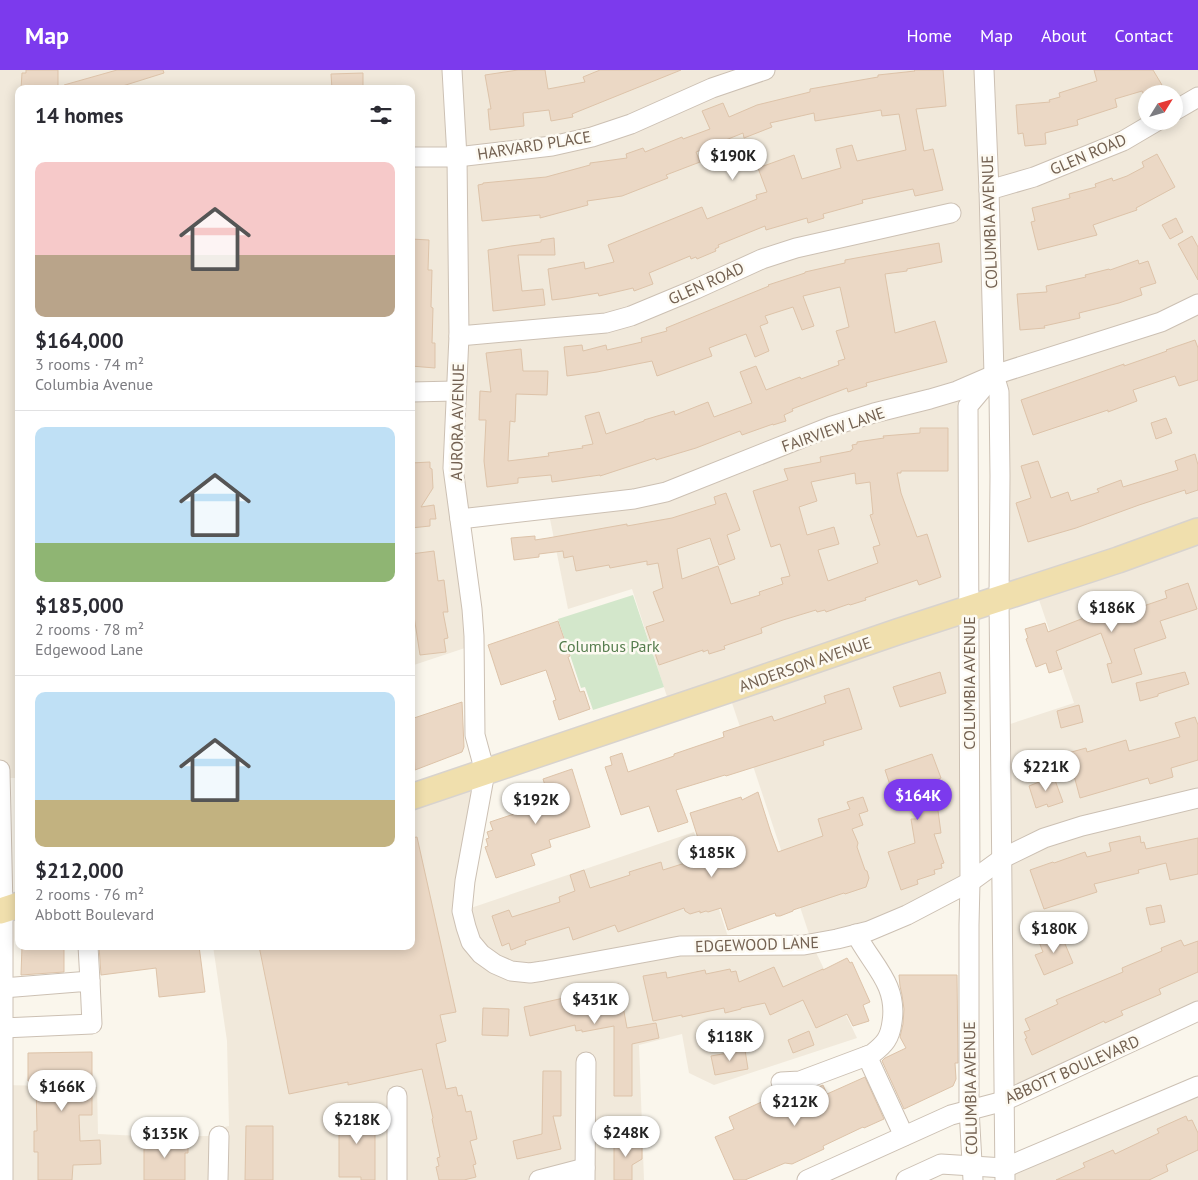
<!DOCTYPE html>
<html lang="en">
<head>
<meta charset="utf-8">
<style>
  body { margin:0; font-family:"PT Sans",sans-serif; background:#f2f2f3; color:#2b2b33; height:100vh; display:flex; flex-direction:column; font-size:19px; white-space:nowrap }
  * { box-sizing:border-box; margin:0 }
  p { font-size:16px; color:#7c7c81 }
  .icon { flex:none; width:28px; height:28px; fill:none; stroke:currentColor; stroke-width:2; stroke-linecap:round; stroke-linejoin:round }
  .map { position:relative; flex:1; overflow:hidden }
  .side { position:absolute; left:15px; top:15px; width:400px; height:865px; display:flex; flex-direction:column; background:#fff; border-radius:10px; box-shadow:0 2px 12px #0003 }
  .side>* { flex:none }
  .needle { width:32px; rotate:53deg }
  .tools { position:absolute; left:1138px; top:15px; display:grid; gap:10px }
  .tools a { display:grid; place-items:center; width:45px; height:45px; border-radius:50%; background:#fff; box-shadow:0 2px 12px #0003; font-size:25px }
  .price { position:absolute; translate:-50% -42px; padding:0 11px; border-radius:18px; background:#fff; color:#222; font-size:16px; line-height:32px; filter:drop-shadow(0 1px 2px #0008) }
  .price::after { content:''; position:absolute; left:50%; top:30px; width:15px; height:11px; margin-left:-8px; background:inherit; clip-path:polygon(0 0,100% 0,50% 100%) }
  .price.current { background:#7c3aed; color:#fff }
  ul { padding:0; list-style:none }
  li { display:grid; align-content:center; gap:10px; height:265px; padding:0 20px }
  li+li { border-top:1px solid #e1e1e2 }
  li span { display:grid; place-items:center; height:155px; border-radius:10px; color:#555 }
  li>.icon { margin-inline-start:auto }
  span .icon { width:90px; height:90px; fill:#fffc; stroke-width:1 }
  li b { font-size:21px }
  h2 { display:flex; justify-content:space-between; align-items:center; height:60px; padding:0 20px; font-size:21px }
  header { display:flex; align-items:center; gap:30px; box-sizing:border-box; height:70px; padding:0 25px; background:#7c3aed; color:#fff }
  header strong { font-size:24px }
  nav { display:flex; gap:28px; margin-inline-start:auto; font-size:18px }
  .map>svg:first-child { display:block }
</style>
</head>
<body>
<header>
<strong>Map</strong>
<nav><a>Home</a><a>Map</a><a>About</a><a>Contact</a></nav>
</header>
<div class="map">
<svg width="1198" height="1110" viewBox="0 0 1198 1110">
  <rect width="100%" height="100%" fill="#faf6ec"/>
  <g fill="#f1e9db" fill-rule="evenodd">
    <path d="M0,0H1198V941L1004,1031L1001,657L1074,633L1035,518L999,529L994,306L968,336L970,812L812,874L857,968L714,1015L689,1003L682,964L639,975L644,1110H0L3,1015L97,1017L98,1064L141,1066H219L220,1058L229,1056L227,971L213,876H411V662L413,678L412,726L485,702L462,841L694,762L731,876L812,873L728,621L671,639L632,519L568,539L548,439L460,449L474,575L411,596V19H19V708H0V746ZM1146,24H1174V51H1146Z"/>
    <path d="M1198,1016V1110H1005L1004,1098Z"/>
  </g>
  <path fill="#d3e7cb" d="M633,525L664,617L593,640L585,617L581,618L558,549Z"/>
  <g fill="#ebd8c5" stroke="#ddc3a9" fill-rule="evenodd">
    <path d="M26,0H58V19H21L22,3H26Z"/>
    <path d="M117,0H163L164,3L113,19H65L64,15Z"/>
    <path d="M518,0H545L548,19L585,12L583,7L600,0H681L572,44L573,47L551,51L549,40L523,43L524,56L490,60L488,39H491L485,5Z"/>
    <path d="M914,0H943L946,36L916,39L924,81L933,79L943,120L915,126L913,119L862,130L863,133L823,144L824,148L808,153L807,148L766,160L765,156L718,175L719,177L715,179L716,181L697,189L696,187L691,189L690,186L649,203L653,214L634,221L633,218L599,226L598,223L569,228L552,230L548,199L584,192L585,199L614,192L608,175L702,137L707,149L757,129L756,125L767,122L758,98L794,85L802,109L841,98L836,79L852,75L857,91L906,80L899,44L882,46L881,40L815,51L814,43L770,53L772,57L744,68L743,63L696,82L700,92L666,105L668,108L622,126L587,131L588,135L540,148V145L482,151L478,115L483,114V113L546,107L590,95V93L627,88L626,84L643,78L645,82L682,67L683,69L710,59L702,41L723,33L729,47L757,35L810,22V19L878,7V5L915,1Z"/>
    <path d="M1094,0H1153L1162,15L1144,25L1142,21L1115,29L1117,37L1077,50L1078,55L1045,63L1046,74L1025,76L1023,63L1018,64L1016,35L1050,32L1049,30L1060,27L1059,23L1097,11Z"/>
    <path d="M363,3V19H332L331,4Z"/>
    <path d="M1157,84L1175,117L1136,138L1137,140L1093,155L1097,165L1038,180L1031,152L1035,151L1032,138L1070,128L1069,124L1096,117L1095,114L1112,108L1113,111L1127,106L1144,97L1142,92Z"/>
    <path d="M1176,148L1183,162L1170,169L1162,155Z"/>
    <path d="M1192,166L1198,177V210L1178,174Z"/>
    <path d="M554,168L555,185H518L522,221L543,219L545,235L493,241L488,180L511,176L541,172V170Z"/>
    <path d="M411,169L429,170L428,200H432L431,237L433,238L432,273H435V298L411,296Z"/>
    <path d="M939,173L942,192L907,199V201L885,204L895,263L935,251L947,292L866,313L867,316L848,322L847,318L792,339L793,341L784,345L786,351L773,355V354L742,365L740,361L696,378L656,390L655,388L600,406V405L552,412L551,405L518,408V413L487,417L484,391L486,350H479L480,321L491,322L486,283L521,279L523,301H548L547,325L516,324L515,352L510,351L508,391L549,386L548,383L583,378L582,376L593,374L585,346L599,342L606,364L644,351V350L674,341L675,345L708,332L714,347L752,333L740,302L756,296L766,320L800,307L801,309L839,295L838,291L845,289L836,261L849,257L840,217L803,226L814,256L802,260L793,237L765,246L768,253L760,256L769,281L755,287L746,264L709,278L712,286L657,306L652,291L597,302L567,306L564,277L582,275L583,281L606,275L607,280L642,272L641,268L667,261L666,258L769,216L768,215L805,203V202L845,193V190Z"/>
    <path d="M1138,190L1139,194L1148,191L1156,213L1140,218L1142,225L1119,233L1079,243L1080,248L1044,256L1045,258L1020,260L1017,224L1047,222L1046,216L1086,207L1085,205L1109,199L1110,200Z"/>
    <path d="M1195,270L1198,278V310L1179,316L1175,306L1133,320L1137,331L1108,342V340L1033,365L1021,330L1124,294V296L1167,281L1166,280Z"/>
    <path d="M1166,348L1172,363L1156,369L1151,353Z"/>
    <path d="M920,358H948V401H901V403H897L901,423L917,467L927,464L941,507L919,515L917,510L865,528L866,530L850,535L849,534L826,542L825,540L817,542L816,540L783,550L761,558L762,563L724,576L725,579L709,584L708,580L703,582V580L659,595L646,557L664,551L653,522L663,518L658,493L647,495V491L610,498L609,495L576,501L573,486L564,488L563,481L539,484V487L514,490L511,468L535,466V470L548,468L627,454V456L672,448L716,434L714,427L726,423L740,460L727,465L735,489L719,495L710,468L677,479L682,509L718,496L731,534L760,525L759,522L783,514L781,508L790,506L780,474L771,477L753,421L788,410L784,399L821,392L820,387L851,381V380L853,379L852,375L857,374V372L884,368L883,366L920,363ZM855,403L856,414L870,412L873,444L870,445L880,475L873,477L878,493L828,511L818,480L839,474L834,457L807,465L799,437L817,431L811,412Z"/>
    <path d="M1195,384L1198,395V420L1186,424L1185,420L1139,435L1076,458L1028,472L1016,433L1031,428L1021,396L1038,391L1051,428L1068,422L1071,431L1099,422L1097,419L1121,410L1123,417L1178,400L1175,391Z"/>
    <path d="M430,392V398L432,399L433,418L421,437L434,435L436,449H430V456L411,458V393Z"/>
    <path d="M434,481L438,511L444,510L448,542H443L448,568L444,569L446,582L420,585L414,546L411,547V484Z"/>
    <path d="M1188,513L1197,539L1160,551L1166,568L1134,579L1142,604L1112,613L1107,594L1112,593L1101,563L1056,581L1062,599L1049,603L1046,593L1036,597L1026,569L1028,568L1025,559L1045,553L1048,562L1094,544L1092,538L1112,531L1117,545L1167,528L1165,521Z"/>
    <path d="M558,551L570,586L568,587L580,622L584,621L590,639L559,650L553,631L556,630L546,600L501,615L488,575Z"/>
    <path d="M940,602L946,623L900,637L893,617Z"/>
    <path d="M1185,602L1189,614L1158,624V626L1140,631L1136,613Z"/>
    <path d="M849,618L862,659L823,671L824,675L726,706L725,705L676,720L688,752L658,762L649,736L621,745L605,697L612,695L610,687L622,683L628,702L674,686V684L724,667L723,662L772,646L774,651L826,633L824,626Z"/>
    <path d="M462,632L464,677L462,682L415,700L414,678H411V649Z"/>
    <path d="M1079,635L1083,652L1061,658L1057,641Z"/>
    <path d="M1195,647L1198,655V690L1171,698L1173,707L1150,714L1148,708L1080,728L1068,683L1086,678L1087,682L1126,670L1129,681L1180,667L1175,653Z"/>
    <path d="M932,684L941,708L934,711L941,763L934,764L944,793L941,794L942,798L934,800L935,804L917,810L918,814L901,820L888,782L915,773L911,749H917L913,720L909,722L908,719L893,724L885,700Z"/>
    <path d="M572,699L590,757L549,770L551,777L531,784L535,795L496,808L485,777L488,776L486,769L489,768L487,762L493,760L490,752L514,744L511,735L547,722L543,709Z"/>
    <path d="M1052,702L1063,732L1048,737L1047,734L1036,738L1029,716L1039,712L1037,708Z"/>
    <path d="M758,722L771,763L778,782L823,766L818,749L850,739L847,732L863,727L868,741L859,744L863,755L852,759L858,773L857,777L865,800L867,801L869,808L866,817L845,824L844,823L793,840V841L780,846H776L775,843L728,860L721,838L708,842L706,841L700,843V841L690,844L685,841L684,838L618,862L615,855L573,870L569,857L525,871L526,874L511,880L509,873L502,876L492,846L509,840L512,847L560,832L559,827L575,821L570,805L584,800L590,818L630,805L629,802L661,792L663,800L704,787L690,743L741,727L742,730Z"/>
    <path d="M1140,766L1141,773L1144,772L1146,779L1198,768V804L1170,810L1166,793L1138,800L1139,803L1094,814L1097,822L1044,839L1030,800L1053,792L1054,793L1085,782L1087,787L1111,781L1109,773Z"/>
    <path d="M417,767L456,942L440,945L446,971L436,974L446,1019L456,1017L458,1026L462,1025L466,1042L471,1041L477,1069L470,1071L476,1094L473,1095L476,1107L464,1110H439L436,1097L439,1096L437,1088L440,1087L432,1049L433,1048L422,999L348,1015V1012L289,1024L259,876H411V768Z"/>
    <path d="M1161,835L1165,852L1150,855L1146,838Z"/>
    <path d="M1060,862L1073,893L1044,905L1035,885L1043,882L1039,872Z"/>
    <path d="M1181,870L1184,876L1198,871V902L1159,919L1161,924L1121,941L1123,945L1105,953L1104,951L1032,985L1025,969L1027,968L1024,962L1030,960L1025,949L1058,934L1056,930L1123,902L1122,898L1162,881L1161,878Z"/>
    <path d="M22,876H64V902L21,905Z"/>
    <path d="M99,876H199L205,922L159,927L156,898L101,905Z"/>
    <path d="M847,888L850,893L852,892L870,932L863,935L869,951L853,956L847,944L816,958L803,930L770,945L765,933L741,938V939L725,943L724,938L682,947V945L653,951L643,906L666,902L667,908L705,900L706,904L730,899L731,902L736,901L739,912L774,897L783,917L823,899V900Z"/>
    <path d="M899,905H957L958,993H955L956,1009L953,1016L904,1039L882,991L885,988L906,978L900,967L903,954L904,939L902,925L900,916Z"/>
    <path d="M619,914L627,958L656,953L659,968L632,974V1026H614V956L582,962V960L576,961L575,955L530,966L524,937L568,927L567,923Z"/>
    <path d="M483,938L509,939L508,966L482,965Z"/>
    <path d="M809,961L814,975L793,983L788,970Z"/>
    <path d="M745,980L748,999L715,1005L711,986Z"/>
    <path d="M92,982V1045H79L80,1071L100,1070L101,1094L73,1095L72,1110H38V1082H34V1061H37L36,1011H28V983Z"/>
    <path d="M543,1001H561V1046H553L561,1079L517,1089L513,1071L542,1064Z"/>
    <path d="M865,1007L884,1049L864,1058L863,1057L823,1076L824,1079L792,1094L785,1093L745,1110H734L715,1067L734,1059L729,1047L781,1023L798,1022L800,1026L823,1015L827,1024Z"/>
    <path d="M348,1036H367V1052H370V1063H375V1110H361V1107H339V1049H347Z"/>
    <path d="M1186,1046L1188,1051L1192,1050L1198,1063V1080L1166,1095L1168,1101L1149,1110H1056L1085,1097L1083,1093L1113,1080L1115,1084L1159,1063L1157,1059Z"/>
    <path d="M246,1056H273V1110H245Z"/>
    <path d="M144,1069H188V1083H185V1110H144Z"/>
    <path d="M614,1070H642V1089L632,1095V1110H614Z"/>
  </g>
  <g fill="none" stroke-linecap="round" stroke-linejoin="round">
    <g stroke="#ccc0b3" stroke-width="21">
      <g id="minor">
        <path d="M452,0L457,87L459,266L453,398L472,539L474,566L475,665L485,702L465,811L462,841L466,857L471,872L481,884L495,894L511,901L530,903L543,901L680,876L804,875L837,869L869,861L907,845L970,812L1003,788L1044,768L1082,756L1198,728"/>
        <path d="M984,0L989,120L994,305L999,322L1000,406L999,529L1005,1110"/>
        <path d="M1174,41L1198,27"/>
        <path d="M411,87H457L552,76L592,67L631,54L712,18L765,0"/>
        <path d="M989,120L1034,107L1123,71L1157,51"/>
        <path d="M459,266L606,253L631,246L696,219L762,189L796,178L951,143"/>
        <path d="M411,322L456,321"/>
        <path d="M460,449L634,429L666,422L832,356L874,343L930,329L957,321L994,305L1161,252L1198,234"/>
        <path d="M0,700L3,839V1110"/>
        <path d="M88,876L90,911"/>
        <path d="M3,958L92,954L90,911L3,918"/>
        <path d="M867,986L904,1066"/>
        <path d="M781,1012L800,1011L872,984C885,974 890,968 892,952C898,914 872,895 856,864"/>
        <path d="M397,1026V1110"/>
        <path d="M218,1110L219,1066"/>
        <path d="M539,1110L585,1098"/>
        <path d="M585,1110L586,992"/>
        <path d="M807,1110L951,1045L1004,1031L1198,941"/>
        <path d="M906,1110L941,1094L1004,1098L1198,1016"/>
        <path d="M973,1110L969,1039V855L970,812L968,336L994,305"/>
      </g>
    </g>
    <g stroke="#d8d3ce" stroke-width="28">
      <g id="major">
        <path d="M411,727L728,620L897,562L1118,490L1198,461"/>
        <path d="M0,841L19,835"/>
      </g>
    </g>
    <use href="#minor" stroke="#fff" stroke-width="19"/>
    <use href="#major" stroke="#f0dfad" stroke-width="25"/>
  </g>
  <g text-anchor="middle" stroke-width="5" stroke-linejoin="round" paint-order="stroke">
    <g font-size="16" fill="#736151" stroke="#fdfaf2">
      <text transform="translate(534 75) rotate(-9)" y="6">HARVARD PLACE</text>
      <text transform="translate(1088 84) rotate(-23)" y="6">GLEN ROAD</text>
      <text transform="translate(989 152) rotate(-92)" y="6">COLUMBIA AVENUE</text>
      <text transform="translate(706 213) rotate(-24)" y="6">GLEN ROAD</text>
      <text transform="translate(457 352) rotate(-89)" y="6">AURORA AVENUE</text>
      <text transform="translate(833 359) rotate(-19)" y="6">FAIRVIEW LANE</text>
      <text transform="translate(805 594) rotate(-19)" y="6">ANDERSON AVENUE</text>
      <text transform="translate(969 613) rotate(-90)" y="6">COLUMBIA AVENUE</text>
      <text transform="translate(757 874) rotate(-2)" y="6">EDGEWOOD LANE</text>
      <text transform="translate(1072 999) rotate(-24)" y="6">ABBOTT BOULEVARD</text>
      <text transform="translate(970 1018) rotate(-91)" y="6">COLUMBIA AVENUE</text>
    </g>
    <g font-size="16" fill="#567d4e" stroke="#fdfaf2">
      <text x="609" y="582">Columbus Park</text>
    </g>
  </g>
</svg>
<div class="tools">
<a><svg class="needle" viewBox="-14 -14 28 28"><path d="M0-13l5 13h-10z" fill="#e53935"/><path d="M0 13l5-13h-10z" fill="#7c7c81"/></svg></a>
</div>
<b class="price" style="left:733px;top:111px">$190K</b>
<b class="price" style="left:1112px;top:563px">$186K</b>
<b class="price" style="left:1046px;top:722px">$221K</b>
<b class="price current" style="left:918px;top:751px">$164K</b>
<b class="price" style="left:536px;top:755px">$192K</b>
<b class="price" style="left:712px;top:808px">$185K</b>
<b class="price" style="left:1054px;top:884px">$180K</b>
<b class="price" style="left:595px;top:955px">$431K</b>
<b class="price" style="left:730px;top:992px">$118K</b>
<b class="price" style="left:62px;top:1042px">$166K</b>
<b class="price" style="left:795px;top:1057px">$212K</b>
<b class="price" style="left:357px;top:1075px">$218K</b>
<b class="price" style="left:626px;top:1088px">$248K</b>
<b class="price" style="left:165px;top:1089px">$135K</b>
<section class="side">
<h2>14 homes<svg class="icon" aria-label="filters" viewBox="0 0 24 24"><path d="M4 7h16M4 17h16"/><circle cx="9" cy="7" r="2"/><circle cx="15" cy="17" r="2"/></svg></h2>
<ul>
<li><span style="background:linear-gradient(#f6c9c9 60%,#b9a48a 0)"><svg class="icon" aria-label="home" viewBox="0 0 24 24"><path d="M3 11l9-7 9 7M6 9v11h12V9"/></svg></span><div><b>$164,000</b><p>3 rooms · 74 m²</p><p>Columbia Avenue</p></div></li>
<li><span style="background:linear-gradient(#bfe0f5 75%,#8fb573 0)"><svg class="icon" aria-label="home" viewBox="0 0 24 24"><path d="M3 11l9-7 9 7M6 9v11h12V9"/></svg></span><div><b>$185,000</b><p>2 rooms · 78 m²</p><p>Edgewood Lane</p></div></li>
<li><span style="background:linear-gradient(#bfe0f5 70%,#c2b280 0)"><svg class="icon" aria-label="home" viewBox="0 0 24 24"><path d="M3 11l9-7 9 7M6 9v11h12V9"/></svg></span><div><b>$212,000</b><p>2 rooms · 76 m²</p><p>Abbott Boulevard</p></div></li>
</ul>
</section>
</div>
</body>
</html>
